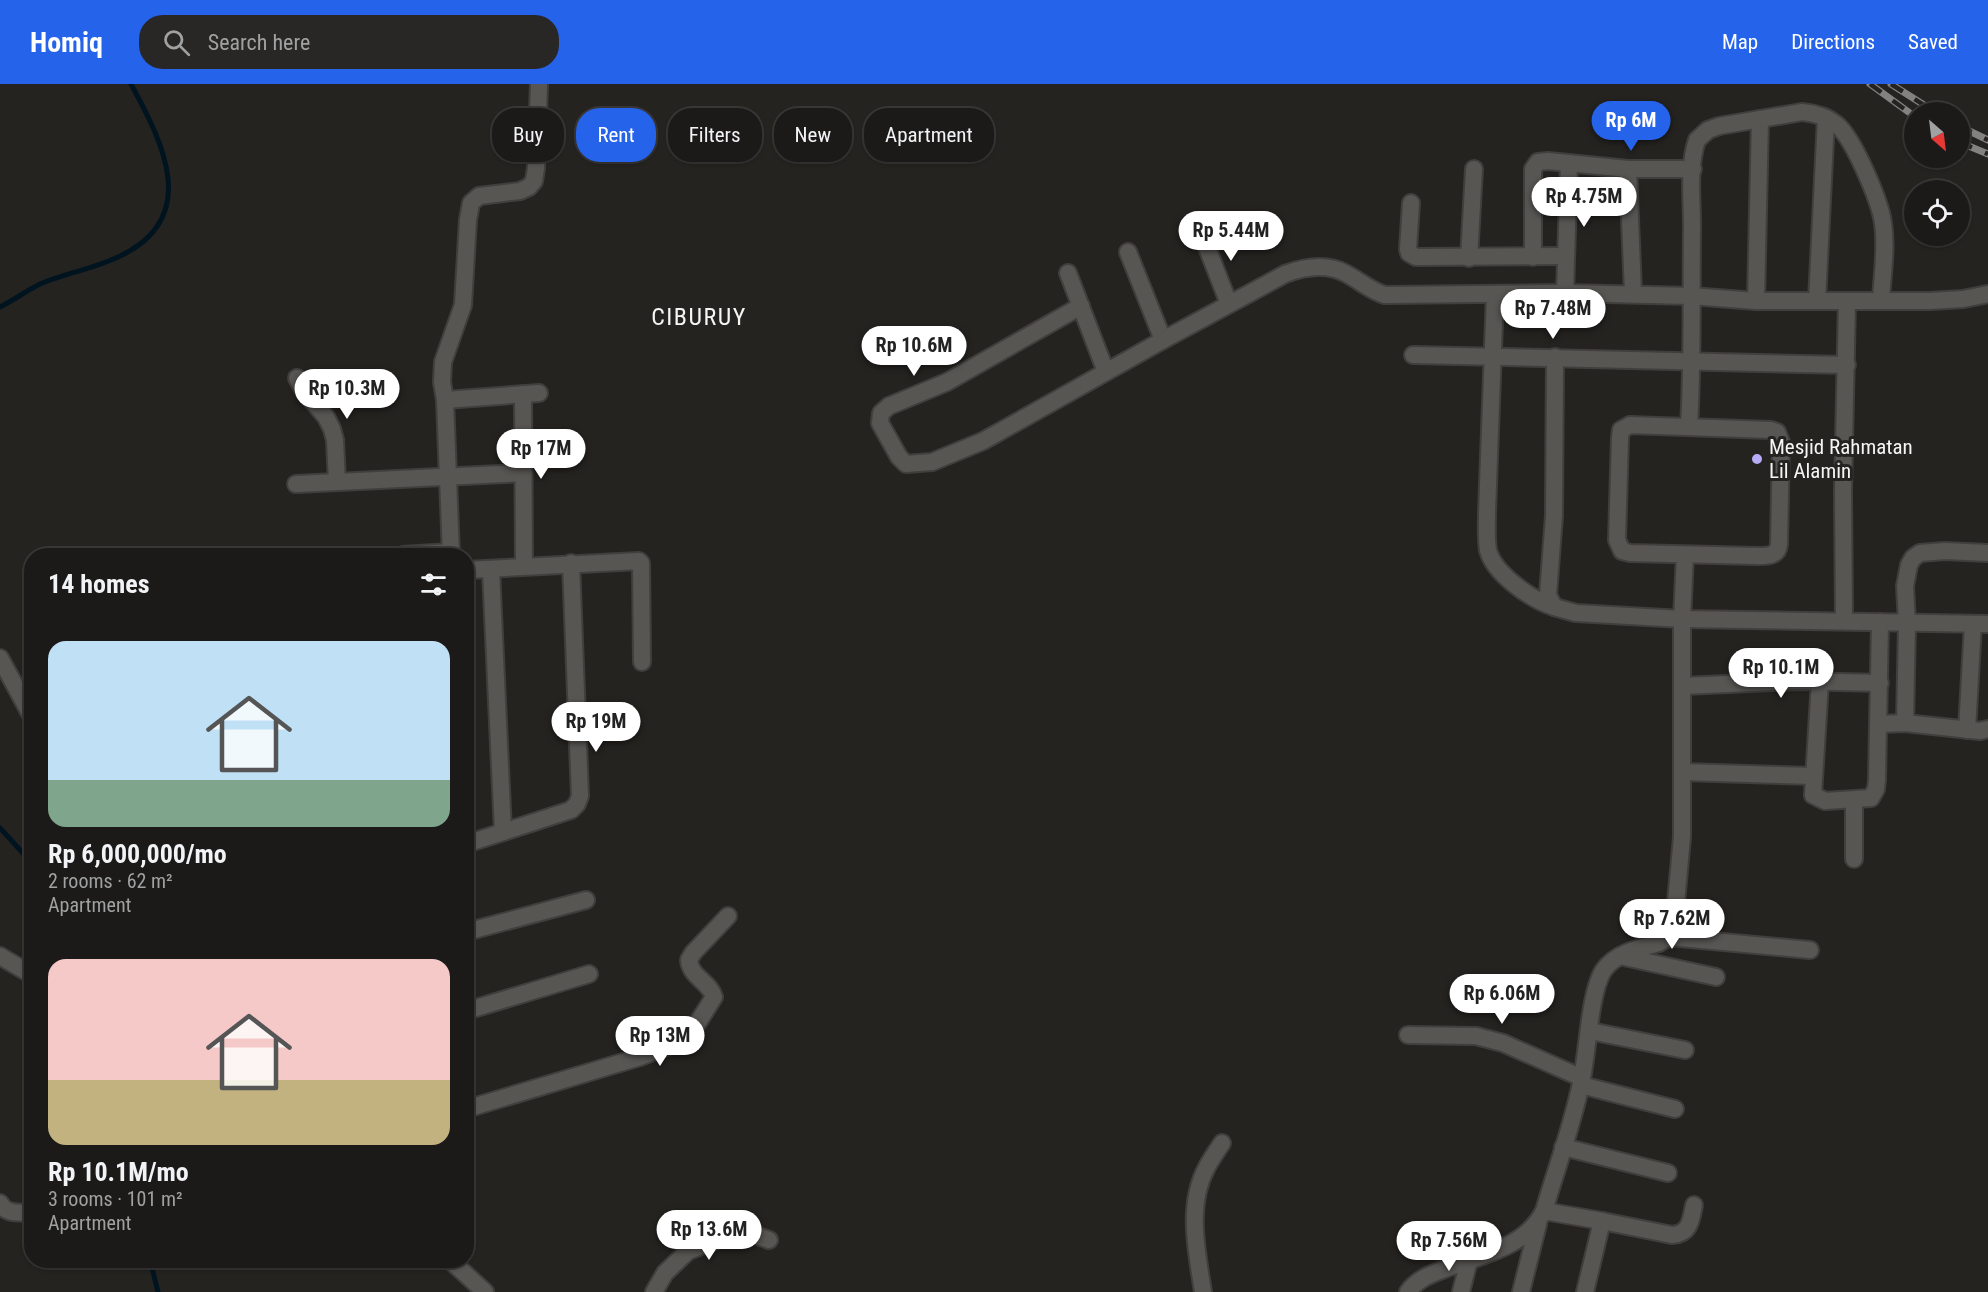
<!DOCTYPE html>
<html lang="en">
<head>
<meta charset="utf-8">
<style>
  body { margin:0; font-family:"Roboto Condensed",sans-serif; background:#292725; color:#f1f3f6; height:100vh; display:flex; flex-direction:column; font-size:22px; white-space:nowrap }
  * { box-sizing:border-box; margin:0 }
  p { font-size:20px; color:#a0a1a2 }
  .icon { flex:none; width:33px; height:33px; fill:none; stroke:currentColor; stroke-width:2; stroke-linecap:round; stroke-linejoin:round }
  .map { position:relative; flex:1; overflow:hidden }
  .drawer { position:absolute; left:24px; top:464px; width:450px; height:720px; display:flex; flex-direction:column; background:#1c1a18; border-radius:24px; box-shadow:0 2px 4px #0004,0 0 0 2px #3a3837 }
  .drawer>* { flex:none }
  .banner { position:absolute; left:492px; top:24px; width:570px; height:54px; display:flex; gap:12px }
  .needle { width:39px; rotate:152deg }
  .fabs { position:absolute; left:1904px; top:18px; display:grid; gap:12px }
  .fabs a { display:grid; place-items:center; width:66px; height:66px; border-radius:50%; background:#1c1a18; box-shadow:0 2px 4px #0004,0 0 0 2px #3a3837; font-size:30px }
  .price { position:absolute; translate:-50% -51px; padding:0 14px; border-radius:21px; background:#fff; color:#222; font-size:20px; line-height:39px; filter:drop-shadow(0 2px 3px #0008) }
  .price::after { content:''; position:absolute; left:50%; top:36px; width:18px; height:14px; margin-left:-9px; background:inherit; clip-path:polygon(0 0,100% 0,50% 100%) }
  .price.selected { background:#2563eb; color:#fff }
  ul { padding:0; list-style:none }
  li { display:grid; align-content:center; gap:12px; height:318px; padding:0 24px }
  li span { display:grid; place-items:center; height:186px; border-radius:18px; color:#555 }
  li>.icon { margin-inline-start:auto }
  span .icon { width:108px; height:108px; fill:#fffc; stroke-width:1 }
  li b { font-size:26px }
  h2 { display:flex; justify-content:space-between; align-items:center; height:72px; padding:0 24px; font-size:26px }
  .chip { padding:0 21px; border-radius:24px; background:#1c1a18; box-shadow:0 2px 4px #0004,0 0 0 2px #3a3837; font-size:21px; line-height:54px }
  .chip.selected { background:#2563eb; color:#fff }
  header { display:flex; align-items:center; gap:36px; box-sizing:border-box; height:84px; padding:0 30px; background:#2563eb; color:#fff }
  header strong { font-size:28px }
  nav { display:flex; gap:33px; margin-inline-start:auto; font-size:21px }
  .search { width:420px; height:54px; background:#292725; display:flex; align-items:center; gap:15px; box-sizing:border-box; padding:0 21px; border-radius:24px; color:#a0a1a2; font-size:22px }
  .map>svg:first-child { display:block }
</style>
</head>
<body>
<header>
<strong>Homiq</strong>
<div class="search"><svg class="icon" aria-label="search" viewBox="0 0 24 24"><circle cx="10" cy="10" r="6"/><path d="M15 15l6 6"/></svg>Search here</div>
<nav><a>Map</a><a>Directions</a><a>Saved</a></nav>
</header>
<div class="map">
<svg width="1988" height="1208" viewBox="0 0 1988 1208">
  <rect width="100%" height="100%" fill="#252320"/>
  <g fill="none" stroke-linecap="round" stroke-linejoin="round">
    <g stroke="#001420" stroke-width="5">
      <path d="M0,223C14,216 26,207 40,200C65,189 93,185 118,173C202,135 163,59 131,0"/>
      <path d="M0,744L32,779"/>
      <path d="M150,1176L158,1208"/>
    </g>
    <g stroke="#413f3d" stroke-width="20">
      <g id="minor">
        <path d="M1628,85L1633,209"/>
        <path d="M1411,119L1408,165L1409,169L1416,173L1565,172"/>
        <path d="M1201,148L1229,220"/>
        <path d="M1128,168L1163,256"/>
        <path d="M1533,173V85L1538,78L1548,77L1628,85H1693"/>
        <path d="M1469,174L1474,85"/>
        <path d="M1068,189L1106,288"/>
        <path d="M1565,209L1569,79"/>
        <path d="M1495,210L1487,428C1487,441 1486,454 1488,466C1494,490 1532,516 1554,523"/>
        <path d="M1756,217L1760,35"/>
        <path d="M1817,217L1826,34"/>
        <path d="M1081,222L947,298L889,322L881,329L880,339L899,373L906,380L932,378L983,357L1163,256L1285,190C1304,183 1326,179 1345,189C1359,196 1370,207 1385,211L1565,209L1691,212L1756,217H1929L1963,215L1988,210"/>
        <path d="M1413,271L1847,281"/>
        <path d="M1555,273L1554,432L1548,511L1554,523L1576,529L1682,535L1988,540"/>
        <path d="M297,294L304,307L326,333L332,345L335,356L337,398"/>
        <path d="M523,310L524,482"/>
        <path d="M445,316L442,298L443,278L463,221L468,136L471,119L479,112L520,107L529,103L534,97L536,84L539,0"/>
        <path d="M1630,341L1771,346L1777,348L1781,358L1779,460C1778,472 1768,472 1758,472L1630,469L1622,467L1617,456L1620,354L1621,346Z"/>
        <path d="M1689,342C1693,276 1691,210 1692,143C1692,115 1688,83 1697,56L1708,46L1719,42L1802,28C1814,29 1826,32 1836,40C1853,53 1880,117 1883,139C1887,165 1882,192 1881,217"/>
        <path d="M296,400L523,389"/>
        <path d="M403,471L451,468"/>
        <path d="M451,471L445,316L539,309"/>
        <path d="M466,486L639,477L641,479L642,578"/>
        <path d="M491,486L503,748"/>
        <path d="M1844,537L1843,407L1847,217"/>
        <path d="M0,574L32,633"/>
        <path d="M1820,597L1813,711L1825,717L1871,714L1876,705L1877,696L1880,538"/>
        <path d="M1682,602L1798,597L1880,599"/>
        <path d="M1905,639L1907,540L1905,502L1909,481L1913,474L1920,469L1945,467L1988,469"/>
        <path d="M1879,640L1905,639L1980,647L1988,645"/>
        <path d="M1967,646L1973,540"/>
        <path d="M1683,688L1814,692"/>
        <path d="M1854,716V775"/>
        <path d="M466,760L571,726L577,720L580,712L571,479"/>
        <path d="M466,848L586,816"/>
        <path d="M1669,853L1810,866"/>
        <path d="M0,872L32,891"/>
        <path d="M1620,872L1716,893"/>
        <path d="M466,927L589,890"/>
        <path d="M1590,947L1685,966"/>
        <path d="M1408,951L1476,952L1503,959L1582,994"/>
        <path d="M1581,1001L1675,1025"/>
        <path d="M466,1025L640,973L671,961L688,950L697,940L714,913C710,898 690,893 689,876L693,869L728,832"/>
        <path d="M1563,1063L1668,1089"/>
        <path d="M0,1119C6,1131 19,1128 32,1129"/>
        <path d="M1544,1127L1602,1137L1672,1151C1690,1150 1691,1136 1694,1121"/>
        <path d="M450,1176L485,1208"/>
        <path d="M654,1208L665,1189L688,1167L733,1150L750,1149L769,1156"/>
        <path d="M1203,1208C1197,1168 1186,1121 1207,1083C1211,1075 1217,1067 1222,1059"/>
        <path d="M1408,1208C1418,1194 1432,1190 1447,1184C1482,1171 1526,1163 1544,1127C1556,1085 1572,1043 1581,999C1588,969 1589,911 1603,887C1615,869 1639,864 1659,859L1669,853L1674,840L1682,753V535L1685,471"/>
        <path d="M1461,1208L1469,1176"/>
        <path d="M1521,1208L1538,1140"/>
        <path d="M1585,1208L1602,1137"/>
      </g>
    </g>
    <use href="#minor" stroke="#585653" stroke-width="16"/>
    <g stroke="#848280" stroke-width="7">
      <g id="rail">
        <path d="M1870,0L1914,32"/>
        <path d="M1891,0L1935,28"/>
        <path d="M1959,42L1988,56"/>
        <path d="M1959,58L1988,70"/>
      </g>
    </g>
    <use href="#rail" stroke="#252320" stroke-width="4.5" stroke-dasharray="14" stroke-linecap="butt"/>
  </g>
  <circle fill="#b6acf8" stroke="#252320" stroke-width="2" cx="1757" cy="375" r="6"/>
  <g text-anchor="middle" stroke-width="6" stroke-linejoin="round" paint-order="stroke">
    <g font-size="21" fill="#f6f5f3" stroke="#252320" text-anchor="start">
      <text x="1769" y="370">Mesjid Rahmatan<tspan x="1769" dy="24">Lil Alamin</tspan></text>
    </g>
    <g font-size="24" letter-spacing="1.5" fill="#f6f5f3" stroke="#252320">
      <text x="699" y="241">CIBURUY</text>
    </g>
  </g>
</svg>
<div class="fabs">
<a><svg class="needle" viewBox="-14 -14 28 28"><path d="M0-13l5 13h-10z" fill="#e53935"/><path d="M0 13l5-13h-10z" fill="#a0a1a2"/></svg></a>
<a><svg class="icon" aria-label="locate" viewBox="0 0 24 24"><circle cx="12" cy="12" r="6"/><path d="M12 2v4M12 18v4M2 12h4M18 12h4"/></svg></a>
</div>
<b class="price selected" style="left:1631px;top:68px">Rp 6M</b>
<b class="price" style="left:1584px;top:144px">Rp 4.75M</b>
<b class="price" style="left:1231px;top:178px">Rp 5.44M</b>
<b class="price" style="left:1553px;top:256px">Rp 7.48M</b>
<b class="price" style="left:914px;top:293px">Rp 10.6M</b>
<b class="price" style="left:347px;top:336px">Rp 10.3M</b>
<b class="price" style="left:541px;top:396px">Rp 17M</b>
<b class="price" style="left:1781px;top:615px">Rp 10.1M</b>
<b class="price" style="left:596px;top:669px">Rp 19M</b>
<b class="price" style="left:1672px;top:866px">Rp 7.62M</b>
<b class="price" style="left:1502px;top:941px">Rp 6.06M</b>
<b class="price" style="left:660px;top:983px">Rp 13M</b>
<b class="price" style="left:709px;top:1177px">Rp 13.6M</b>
<b class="price" style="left:1449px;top:1188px">Rp 7.56M</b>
<div class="banner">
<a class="chip">Buy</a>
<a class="chip selected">Rent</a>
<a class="chip">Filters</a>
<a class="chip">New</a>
<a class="chip">Apartment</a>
</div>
<section class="drawer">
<h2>14 homes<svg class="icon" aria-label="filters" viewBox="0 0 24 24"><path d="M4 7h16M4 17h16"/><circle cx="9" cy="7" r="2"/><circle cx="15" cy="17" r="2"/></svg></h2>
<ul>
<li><span style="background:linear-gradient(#bfe0f5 75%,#7fa58c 0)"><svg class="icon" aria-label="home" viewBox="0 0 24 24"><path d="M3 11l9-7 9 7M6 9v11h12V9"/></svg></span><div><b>Rp 6,000,000/mo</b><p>2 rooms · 62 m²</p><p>Apartment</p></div></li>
<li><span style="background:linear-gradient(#f6c9c9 65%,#c2b280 0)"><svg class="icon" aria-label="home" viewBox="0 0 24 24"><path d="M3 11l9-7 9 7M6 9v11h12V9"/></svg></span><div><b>Rp 10.1M/mo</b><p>3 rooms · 101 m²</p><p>Apartment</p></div></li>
</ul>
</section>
</div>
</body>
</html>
